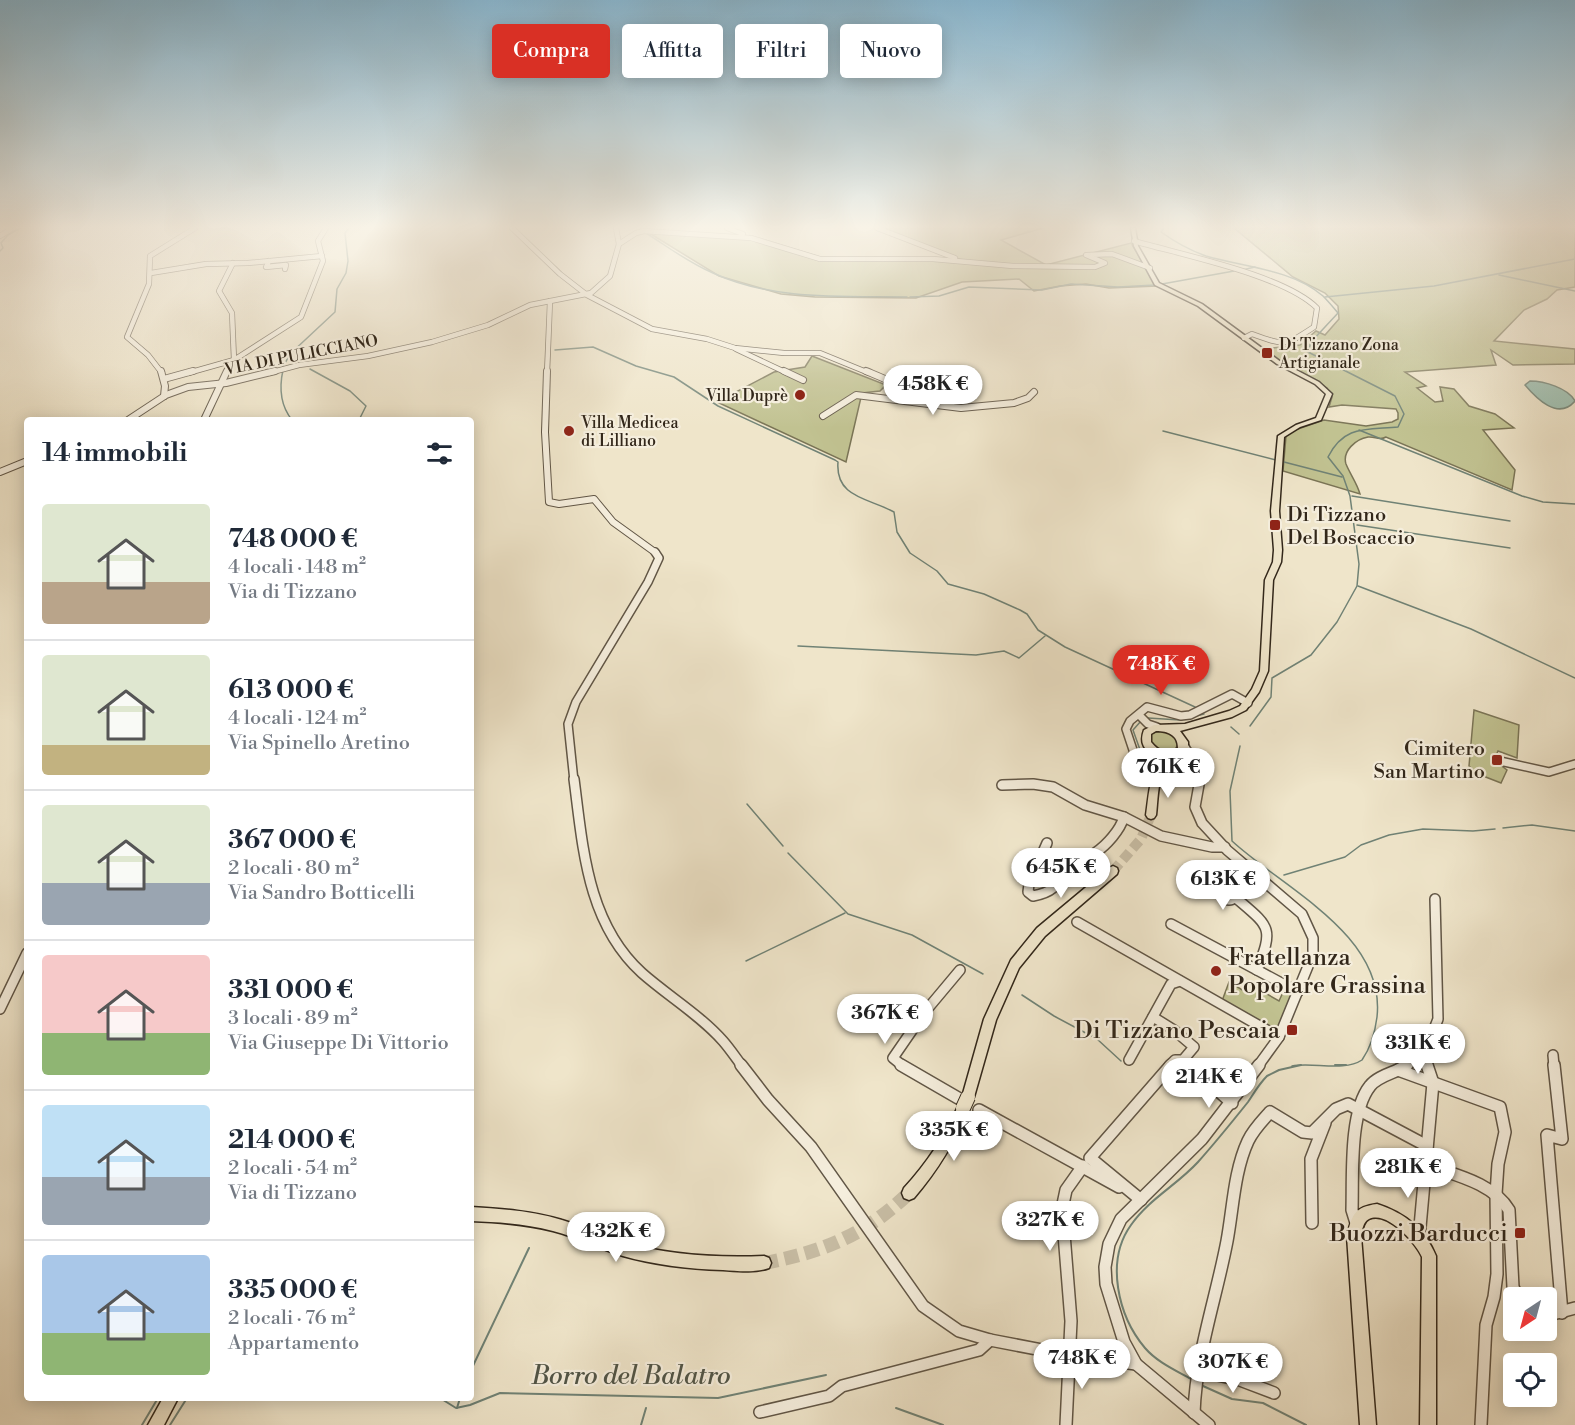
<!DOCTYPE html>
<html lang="it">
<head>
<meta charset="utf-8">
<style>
  body { margin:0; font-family:"Libre Bodoni",serif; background:#f6f6f7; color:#1f2937; height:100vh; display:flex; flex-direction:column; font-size:22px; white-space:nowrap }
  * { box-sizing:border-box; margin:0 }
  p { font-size:20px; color:#747a83 }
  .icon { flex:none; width:33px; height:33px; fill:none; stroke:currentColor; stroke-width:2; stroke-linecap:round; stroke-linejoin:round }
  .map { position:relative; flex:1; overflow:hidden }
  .side { position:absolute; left:24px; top:417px; width:450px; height:984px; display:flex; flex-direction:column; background:#fff; border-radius:6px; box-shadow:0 3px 15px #0003 }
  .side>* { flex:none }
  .banner { position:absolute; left:492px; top:24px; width:570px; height:54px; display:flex; gap:12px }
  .needle { width:39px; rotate:216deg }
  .buttons { position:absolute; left:1503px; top:1287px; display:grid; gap:12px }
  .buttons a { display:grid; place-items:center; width:54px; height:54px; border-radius:6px; background:#fff; box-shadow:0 3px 15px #0003; font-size:30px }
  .price { position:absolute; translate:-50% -51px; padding:0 14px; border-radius:21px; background:#fff; color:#222; font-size:20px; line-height:39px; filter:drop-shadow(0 2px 3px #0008) }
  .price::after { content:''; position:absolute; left:50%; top:36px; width:18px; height:14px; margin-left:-9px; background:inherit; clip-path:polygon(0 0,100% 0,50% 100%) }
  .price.current { background:#d93025; color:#fff }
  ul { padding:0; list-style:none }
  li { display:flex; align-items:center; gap:18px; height:150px; padding:0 18px }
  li+li { border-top:2px solid #e0e1e3 }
  li span { display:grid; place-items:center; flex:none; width:168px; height:120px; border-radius:6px; color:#555 }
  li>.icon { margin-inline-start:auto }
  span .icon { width:72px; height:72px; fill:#fffc; stroke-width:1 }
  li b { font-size:26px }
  h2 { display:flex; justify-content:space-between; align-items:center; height:72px; padding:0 18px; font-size:26px }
  .tag { padding:0 21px; border-radius:6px; background:#fff; box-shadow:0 3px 15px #0003; font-size:21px; line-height:54px }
  .tag.current { background:#d93025; color:#fff }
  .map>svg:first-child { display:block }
</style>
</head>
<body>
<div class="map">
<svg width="1575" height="1425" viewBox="0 0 1575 1425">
  <rect width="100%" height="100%" fill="#efe5ca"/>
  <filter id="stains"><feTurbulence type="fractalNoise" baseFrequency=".00333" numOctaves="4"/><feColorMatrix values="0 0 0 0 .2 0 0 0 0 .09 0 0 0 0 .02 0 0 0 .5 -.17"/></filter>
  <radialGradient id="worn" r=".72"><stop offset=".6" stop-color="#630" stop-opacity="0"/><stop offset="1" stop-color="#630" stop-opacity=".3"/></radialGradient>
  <g fill="#c1c291" stroke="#7a7456" stroke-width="1.5">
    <path d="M879,228H1043L1001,240L1046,265L1131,243L1157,286L1109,288L1086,284L1060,286L1034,291L1019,279L962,282L916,298L815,297L781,294L719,276L646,231L752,236L820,257L962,260Z"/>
    <path d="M1234,228H1575V287L1557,290L1547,299L1524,310L1494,341L1575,349V364L1513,365L1491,350L1496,365L1405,372L1426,386L1417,388L1435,402L1443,401L1440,387L1454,389L1469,406L1495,414L1514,428L1483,430L1515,470L1512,490L1386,437C1379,441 1375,436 1368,437C1356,439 1342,451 1346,464C1350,474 1357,483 1360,494L1283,471L1286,436L1292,431L1324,420L1366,426L1392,422L1398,419V413L1396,409L1342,405L1329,407L1332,397L1327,388L1281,362L1263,349L1300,345L1316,331L1325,335L1339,319L1338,306L1325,293L1293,277Z"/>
    <path d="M812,356L886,385L880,391L862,393L846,462L717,402L774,372L805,367Z"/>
    <path d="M1474,710L1519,725L1517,758L1498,751L1495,758L1499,764L1507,770L1501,783L1478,774L1469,766Z"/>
    <path d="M1158,731C1169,732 1174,734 1178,744L1175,750L1162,752L1151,743V734Z"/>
    <path d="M1229,982L1249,994L1253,986L1279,1001L1284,990L1291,994L1293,999L1278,1029L1274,1026L1272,1030L1222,1001Z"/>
  </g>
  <path fill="#9abfb1" stroke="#708275" stroke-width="1.5" d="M1530,381C1544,381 1568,388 1575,401C1558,421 1536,398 1525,385Z"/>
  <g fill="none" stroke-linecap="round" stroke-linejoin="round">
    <g stroke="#708275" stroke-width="1.5">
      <path d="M1164,228L1161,232C1175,242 1189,250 1206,256C1243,267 1292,269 1323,296C1328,301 1333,307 1338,313L1311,342L1308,352L1395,396L1404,414L1398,427C1366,430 1344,425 1328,457L1343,476L1350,496L1359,564L1357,586L1337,622L1311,655L1272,678L1271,697L1250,726"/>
      <path d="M646,233C668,247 689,263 713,273C774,301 842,296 907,297"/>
      <path d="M0,251L3,248L1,243L8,235L20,228"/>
      <path d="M1242,270L1255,267"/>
      <path d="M1499,275L1575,291"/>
      <path d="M1162,284L1234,271"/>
      <path d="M910,297L939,296L969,287L1042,290L1071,284L1118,287L1155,285"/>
      <path d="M1325,297L1434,286L1575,259"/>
      <path d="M555,350L593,347L636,366L674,377L718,406L835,460L838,462C835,498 869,498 894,512L897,532L910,553L937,571L948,584L984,594L1020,610L1027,614L1038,630L1065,647L1195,707"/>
      <path d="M283,367L290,354L335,312L337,289L346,273L348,261L345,233L349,228"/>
      <path d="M310,369L350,391L366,406L359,420"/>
      <path d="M283,370C279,388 280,405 292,420"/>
      <path d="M1359,430L1522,496L1543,502L1575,504"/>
      <path d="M1163,431L1276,460"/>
      <path d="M1284,462L1342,477"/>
      <path d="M1352,496L1510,521"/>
      <path d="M1357,525L1510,548"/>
      <path d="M1358,586L1471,629L1575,678"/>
      <path d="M798,646L976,655L1004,651L1019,658L1045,636"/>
      <path d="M1148,718L1180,720L1204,714"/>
      <path d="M1141,721L1133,730L1150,778"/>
      <path d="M1231,727L1239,734"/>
      <path d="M1240,746L1230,791L1232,841C1284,889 1386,935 1377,1017C1375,1033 1371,1047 1362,1060C1344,1072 1313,1062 1292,1066"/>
      <path d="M747,804L783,846"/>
      <path d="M1503,828L1532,825L1575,831"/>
      <path d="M788,853L848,914L912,935L983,974"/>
      <path d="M1284,875L1345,857L1361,845L1389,835L1423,829L1473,831L1495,829"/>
      <path d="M746,961L845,913"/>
      <path d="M1022,995L1054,1016L1097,1039L1121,1061"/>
    </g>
    <g stroke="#708275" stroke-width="2">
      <path d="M1335,1065H1346"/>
      <path d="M471,1370L529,1248"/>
      <path d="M1191,1379C1175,1370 1157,1362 1145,1348C1118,1316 1105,1261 1131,1225C1149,1199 1177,1185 1198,1162C1215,1143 1232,1122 1248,1102C1254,1093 1259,1084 1267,1076L1279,1070L1301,1065"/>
      <path d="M1203,1386L1232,1399L1263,1403L1306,1425"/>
      <path d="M440,1398L456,1408L470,1405L500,1393L718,1398L826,1375"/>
      <path d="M457,1408L460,1398"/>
      <path d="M896,1408L943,1425"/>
      <path d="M142,1425L158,1398"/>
      <path d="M170,1425L187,1398"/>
      <path d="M641,1425L646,1408"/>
    </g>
    <path stroke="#c9bfa7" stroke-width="10" stroke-dasharray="10 5" stroke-linecap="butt" d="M1113,871L1141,839L1151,815"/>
    <path stroke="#c9bfa7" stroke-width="14" stroke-dasharray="14 7" stroke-linecap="butt" d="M764,1263C823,1252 865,1235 909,1193"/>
    <g stroke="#615646" stroke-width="6">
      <g id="minor-far4">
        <path d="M512,228L560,274L587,295L652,329L707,339L735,348L784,353H820L869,373"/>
        <path d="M616,228L619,244"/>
        <path d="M727,228L743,234"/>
        <path d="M877,228L955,258"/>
        <path d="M0,236L13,228"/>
        <path d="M1134,241C1182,255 1284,275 1317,308L1314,327C1285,346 1285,346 1252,334L1244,338"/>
        <path d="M269,261L266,267L286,265L285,269"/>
        <path d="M233,263L219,291L232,313L234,360"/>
        <path d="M151,273L206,264L248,263L322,256"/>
        <path d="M736,349L787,373"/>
        <path d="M162,373L148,355L127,337L149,284L150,256L195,228"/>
        <path d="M188,373L234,360"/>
        <path d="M226,373L234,360L301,317L323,261L318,241L326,228"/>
        <path d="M269,373L299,365L368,356L432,342L488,325L530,305L591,293L610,276L619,244L636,233L644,231L751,238L820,259H933L1013,266L1095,267L1105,263L1086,255L1112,254L1150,268"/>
        <path d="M547,373L550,301"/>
      </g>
    </g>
    <g stroke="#615646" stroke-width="8">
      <g id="minor-far3">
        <path d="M161,371L165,386L164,396"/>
        <path d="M547,371L545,432L549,502L559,504L594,499L613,522L656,553"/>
        <path d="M784,371L803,380"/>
        <path d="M866,371C885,379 905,386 919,402"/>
        <path d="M164,379L193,371"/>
        <path d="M823,416L856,395L961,408L1014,403L1028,398L1034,392"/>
        <path d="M128,420L166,395L188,387L226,383L275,371"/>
        <path d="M204,420L227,371"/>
        <path d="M0,472L27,461"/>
      </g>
    </g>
    <g stroke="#615646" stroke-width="10">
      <g id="minor-far2">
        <path d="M1139,715L1148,724L1157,727"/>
        <path d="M1184,745L1199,769L1200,781"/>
        <path d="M1500,761L1549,772L1575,764"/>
        <path d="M1131,776L1141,774L1126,729L1130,721L1147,707L1181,716L1190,715L1232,694L1248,703"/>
        <path d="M574,781L568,724L576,702L648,582L659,558L655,552"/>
      </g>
    </g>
    <g stroke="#615646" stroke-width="12">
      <g id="minor-far1">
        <path d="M574,779C583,848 587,923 642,973C668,996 700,1015 723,1041C730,1049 736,1058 742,1066"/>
        <path d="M1200,779L1195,807L1202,823L1227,850L1302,914L1313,938V954L1279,1037L1258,1066"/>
        <path d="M1002,785L1033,784L1053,787L1085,805L1124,817L1161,836L1212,847H1225"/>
        <path d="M1047,843L1029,884L1028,892L1033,896C1065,890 1056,874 1073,861C1079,856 1089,857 1095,853C1107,845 1120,830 1124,817"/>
        <circle cx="1229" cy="892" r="8"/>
        <path d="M1236,898C1270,927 1274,927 1257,970L1298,992"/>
        <path d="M1077,922L1279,1037"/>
        <path d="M1171,924L1257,970"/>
        <path d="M0,1009L27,953"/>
        <path d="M1153,1017L1174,1030L1194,1047L1183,1060H1175L1169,1066"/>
        <path d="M1553,1055L1554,1066"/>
        <path d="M1129,1060L1171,984L1180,981"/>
        <path d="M1183,1060L1190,1066"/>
        <path d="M903,1066L893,1058L924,1013L960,970"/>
        <path d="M1404,1066L1424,1055"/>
        <path d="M1428,1066L1424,1055L1438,1019L1435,899"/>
      </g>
    </g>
    <g stroke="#615646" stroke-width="14">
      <g id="minor">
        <path d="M741,1065L768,1100L811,1147L923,1306L959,1331L990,1340L1068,1355L1136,1364"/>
        <path d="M901,1065L958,1098"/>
        <path d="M1189,1065L1232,1103"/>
        <path d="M1554,1065L1562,1139L1547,1135L1562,1313"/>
        <path d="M1398,1070L1407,1065"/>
        <path d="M979,1110L1119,1187"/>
        <path d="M1427,1165C1455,1175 1493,1183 1509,1210L1513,1287L1518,1298"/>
        <path d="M1141,1200L1090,1158L1171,1065"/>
        <path d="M1312,1223L1311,1159L1325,1123"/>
        <path d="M1356,1223L1352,1210C1353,1177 1349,1112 1370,1086C1376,1078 1389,1074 1398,1070L1500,1107L1505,1132L1498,1164L1496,1194L1497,1274L1494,1297L1486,1325L1481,1425"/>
        <path d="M1419,1238L1433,1083L1427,1065"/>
        <path d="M1546,1311L1553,1314L1575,1308"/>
        <path d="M1199,1371L1240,1380L1274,1393"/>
        <path d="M760,1412L829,1396L842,1386L979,1350L990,1340"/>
        <path d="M1194,1413C1196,1354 1216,1299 1227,1241C1233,1209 1234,1171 1248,1141C1253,1130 1262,1121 1270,1112L1303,1132L1312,1133L1336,1109L1348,1104L1427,1146"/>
        <path d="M1066,1425L1071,1321L1062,1209L1066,1190L1083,1166"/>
        <path d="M1209,1425L1136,1364L1124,1342L1106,1284L1105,1267L1109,1244L1121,1219L1202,1139L1259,1065"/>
      </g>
    </g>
    <g stroke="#32271a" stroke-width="3">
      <g id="major">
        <path d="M1131,228H1135L1138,246L1159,283L1202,304L1281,362L1319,382L1332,394L1321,420L1300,427L1284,437L1279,511L1282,550L1281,562L1273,580L1268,671L1259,692L1246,710L1232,717L1180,731L1188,742V750C1183,757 1175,758 1169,764C1157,776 1158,799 1156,815L1154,818L1151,819L1148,818L1146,815C1149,795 1149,775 1162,759C1147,753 1138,746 1144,730L1154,725L1185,724L1229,711L1240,706L1252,689L1260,671L1265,580L1273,562L1274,550L1271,511L1278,436L1296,425L1316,418L1326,394L1315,384L1277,364L1198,306L1155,285L1134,246ZM1156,731C1168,731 1178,735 1178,748C1168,756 1158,751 1151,742V734Z"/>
        <path d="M1113,866L1117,868L1118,871L1117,874L1045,936L1019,968L996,1020L974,1097L972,1101L968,1103L964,1101L962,1097L984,1019L1011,960L1037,928L1109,868Z"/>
        <path d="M963,1102L967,1104L969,1108C955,1142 938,1170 914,1198L909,1200L904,1198L902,1193L904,1188C927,1163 945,1136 959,1104Z"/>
        <path d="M1377,1204C1405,1213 1425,1229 1436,1256V1425H1420L1422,1257C1416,1243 1387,1210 1369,1219C1363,1222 1362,1230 1361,1236L1376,1425H1360L1347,1236C1352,1215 1354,1207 1377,1204Z"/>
        <path d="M471,1207C502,1209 533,1211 562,1220C583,1226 602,1236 622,1242C668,1255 717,1258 764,1256L769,1258L771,1263L769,1268C756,1273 737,1271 723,1270C689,1269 655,1265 623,1256C599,1249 577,1237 553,1231C526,1224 499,1222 471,1221Z"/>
        <path d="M163,1398H178L164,1425H148Z"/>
      </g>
    </g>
    <use href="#minor-far4" stroke="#f5eedd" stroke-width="4.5"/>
    <use href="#minor-far3" stroke="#f5eedd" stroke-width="6"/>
    <use href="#minor-far2" stroke="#f5eedd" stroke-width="7"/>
    <use href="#minor-far1" stroke="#f5eedd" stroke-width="9"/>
    <use href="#minor" stroke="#f5eedd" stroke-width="11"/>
    <use href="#major" fill="#efe5ca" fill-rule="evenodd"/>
    <g stroke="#32271a" stroke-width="16" stroke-linecap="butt">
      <path id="major-bridge" d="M963,1108L968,1097"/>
    </g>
    <use href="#major-bridge" stroke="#efe5ca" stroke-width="14"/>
  </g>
  <linearGradient id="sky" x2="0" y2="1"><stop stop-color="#89b8d2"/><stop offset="0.53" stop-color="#f8f3e7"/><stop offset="1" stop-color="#f8f3e7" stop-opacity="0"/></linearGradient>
  <rect width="1575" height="428" fill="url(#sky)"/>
  <g fill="#8f2418" stroke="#f5eedd" stroke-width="2">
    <rect x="1261" y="347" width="12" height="12" rx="3"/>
    <circle cx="800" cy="395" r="6"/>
    <circle cx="569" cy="431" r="6"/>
    <rect x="1269" y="519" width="12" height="12" rx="3"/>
    <rect x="1491" y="754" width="12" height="12" rx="3"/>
    <circle cx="1216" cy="971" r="6"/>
    <rect x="1286" y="1024" width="12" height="12" rx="3"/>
    <rect x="1514" y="1227" width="12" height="12" rx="3"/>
  </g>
  <g text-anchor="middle" stroke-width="4.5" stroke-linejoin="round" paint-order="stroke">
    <g font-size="16" fill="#32271a" stroke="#f5eedd" text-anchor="start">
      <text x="1279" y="350">Di Tizzano Zona<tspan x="1279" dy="18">Artigianale</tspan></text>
      <text x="788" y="401" text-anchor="end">Villa Duprè</text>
      <text x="581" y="428">Villa Medicea<tspan x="581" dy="18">di Lilliano</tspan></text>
    </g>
    <g font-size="16" fill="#32271a" stroke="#f5eedd">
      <text transform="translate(301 354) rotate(-11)" y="6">VIA DI PULICCIANO</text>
    </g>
    <g font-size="20" fill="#32271a" stroke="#f5eedd" text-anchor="start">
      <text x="1287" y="521">Di Tizzano<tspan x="1287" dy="23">Del Boscaccio</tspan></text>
      <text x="1485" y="755" text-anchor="end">Cimitero<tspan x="1485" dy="23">San Martino</tspan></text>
    </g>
    <g font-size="24" fill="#32271a" stroke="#f5eedd" text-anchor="end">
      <text x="1228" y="965" text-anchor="start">Fratellanza<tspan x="1228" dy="28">Popolare Grassina</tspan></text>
      <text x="1280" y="1038">Di Tizzano Pescaia</text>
      <text x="1508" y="1241">Buozzi Barducci</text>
    </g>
    <g font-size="26" font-style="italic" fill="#515547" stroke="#f5eedd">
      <text x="631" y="1384">Borro del Balatro</text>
    </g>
  </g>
  <rect width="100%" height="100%" filter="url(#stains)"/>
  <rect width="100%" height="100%" fill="url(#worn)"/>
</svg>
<div class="buttons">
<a><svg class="needle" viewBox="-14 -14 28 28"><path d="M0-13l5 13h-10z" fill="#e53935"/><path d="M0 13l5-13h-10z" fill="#747a83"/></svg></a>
<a><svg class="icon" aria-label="locate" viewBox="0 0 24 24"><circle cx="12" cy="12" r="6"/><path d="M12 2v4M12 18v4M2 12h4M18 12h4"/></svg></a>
</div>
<b class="price" style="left:933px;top:416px">458K €</b>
<b class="price current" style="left:1161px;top:696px">748K €</b>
<b class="price" style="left:1168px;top:799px">761K €</b>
<b class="price" style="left:1061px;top:899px">645K €</b>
<b class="price" style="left:1223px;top:911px">613K €</b>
<b class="price" style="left:885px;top:1045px">367K €</b>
<b class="price" style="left:1418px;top:1075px">331K €</b>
<b class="price" style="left:1209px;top:1109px">214K €</b>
<b class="price" style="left:954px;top:1162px">335K €</b>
<b class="price" style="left:1408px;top:1199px">281K €</b>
<b class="price" style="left:1050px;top:1252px">327K €</b>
<b class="price" style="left:616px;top:1263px">432K €</b>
<b class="price" style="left:1082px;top:1390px">748K €</b>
<b class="price" style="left:1233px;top:1394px">307K €</b>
<div class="banner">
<a class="tag current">Compra</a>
<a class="tag">Affitta</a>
<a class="tag">Filtri</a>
<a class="tag">Nuovo</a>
</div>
<section class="side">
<h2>14 immobili<svg class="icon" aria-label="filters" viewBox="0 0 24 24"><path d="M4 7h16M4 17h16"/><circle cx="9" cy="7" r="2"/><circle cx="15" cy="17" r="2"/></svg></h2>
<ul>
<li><span style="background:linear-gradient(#dfe7d0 65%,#b9a48a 0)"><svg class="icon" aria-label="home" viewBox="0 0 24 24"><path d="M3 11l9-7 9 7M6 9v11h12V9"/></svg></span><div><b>748 000 €</b><p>4 locali · 148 m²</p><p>Via di Tizzano</p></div></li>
<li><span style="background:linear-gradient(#dfe7d0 75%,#c2b280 0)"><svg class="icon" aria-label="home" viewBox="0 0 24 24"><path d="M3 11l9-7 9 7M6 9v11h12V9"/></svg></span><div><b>613 000 €</b><p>4 locali · 124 m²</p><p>Via Spinello Aretino</p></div></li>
<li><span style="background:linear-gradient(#dfe7d0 65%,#9aa5b1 0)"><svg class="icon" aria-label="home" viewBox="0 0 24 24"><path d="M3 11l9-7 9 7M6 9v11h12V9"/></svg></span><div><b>367 000 €</b><p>2 locali · 80 m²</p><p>Via Sandro Botticelli</p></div></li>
<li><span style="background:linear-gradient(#f6c9c9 65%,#8fb573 0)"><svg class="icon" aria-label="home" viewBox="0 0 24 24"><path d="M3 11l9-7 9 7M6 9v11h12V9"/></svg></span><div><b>331 000 €</b><p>3 locali · 89 m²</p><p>Via Giuseppe Di Vittorio</p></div></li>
<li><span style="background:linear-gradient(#bfe0f5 60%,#9aa5b1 0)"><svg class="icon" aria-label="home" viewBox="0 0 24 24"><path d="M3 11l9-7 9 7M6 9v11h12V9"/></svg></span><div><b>214 000 €</b><p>2 locali · 54 m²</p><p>Via di Tizzano</p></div></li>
<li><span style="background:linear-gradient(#a9c7e8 65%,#8fb573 0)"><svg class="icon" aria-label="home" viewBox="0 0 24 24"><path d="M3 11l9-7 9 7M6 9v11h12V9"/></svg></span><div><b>335 000 €</b><p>2 locali · 76 m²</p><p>Appartamento</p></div></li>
</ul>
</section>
</div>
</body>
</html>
